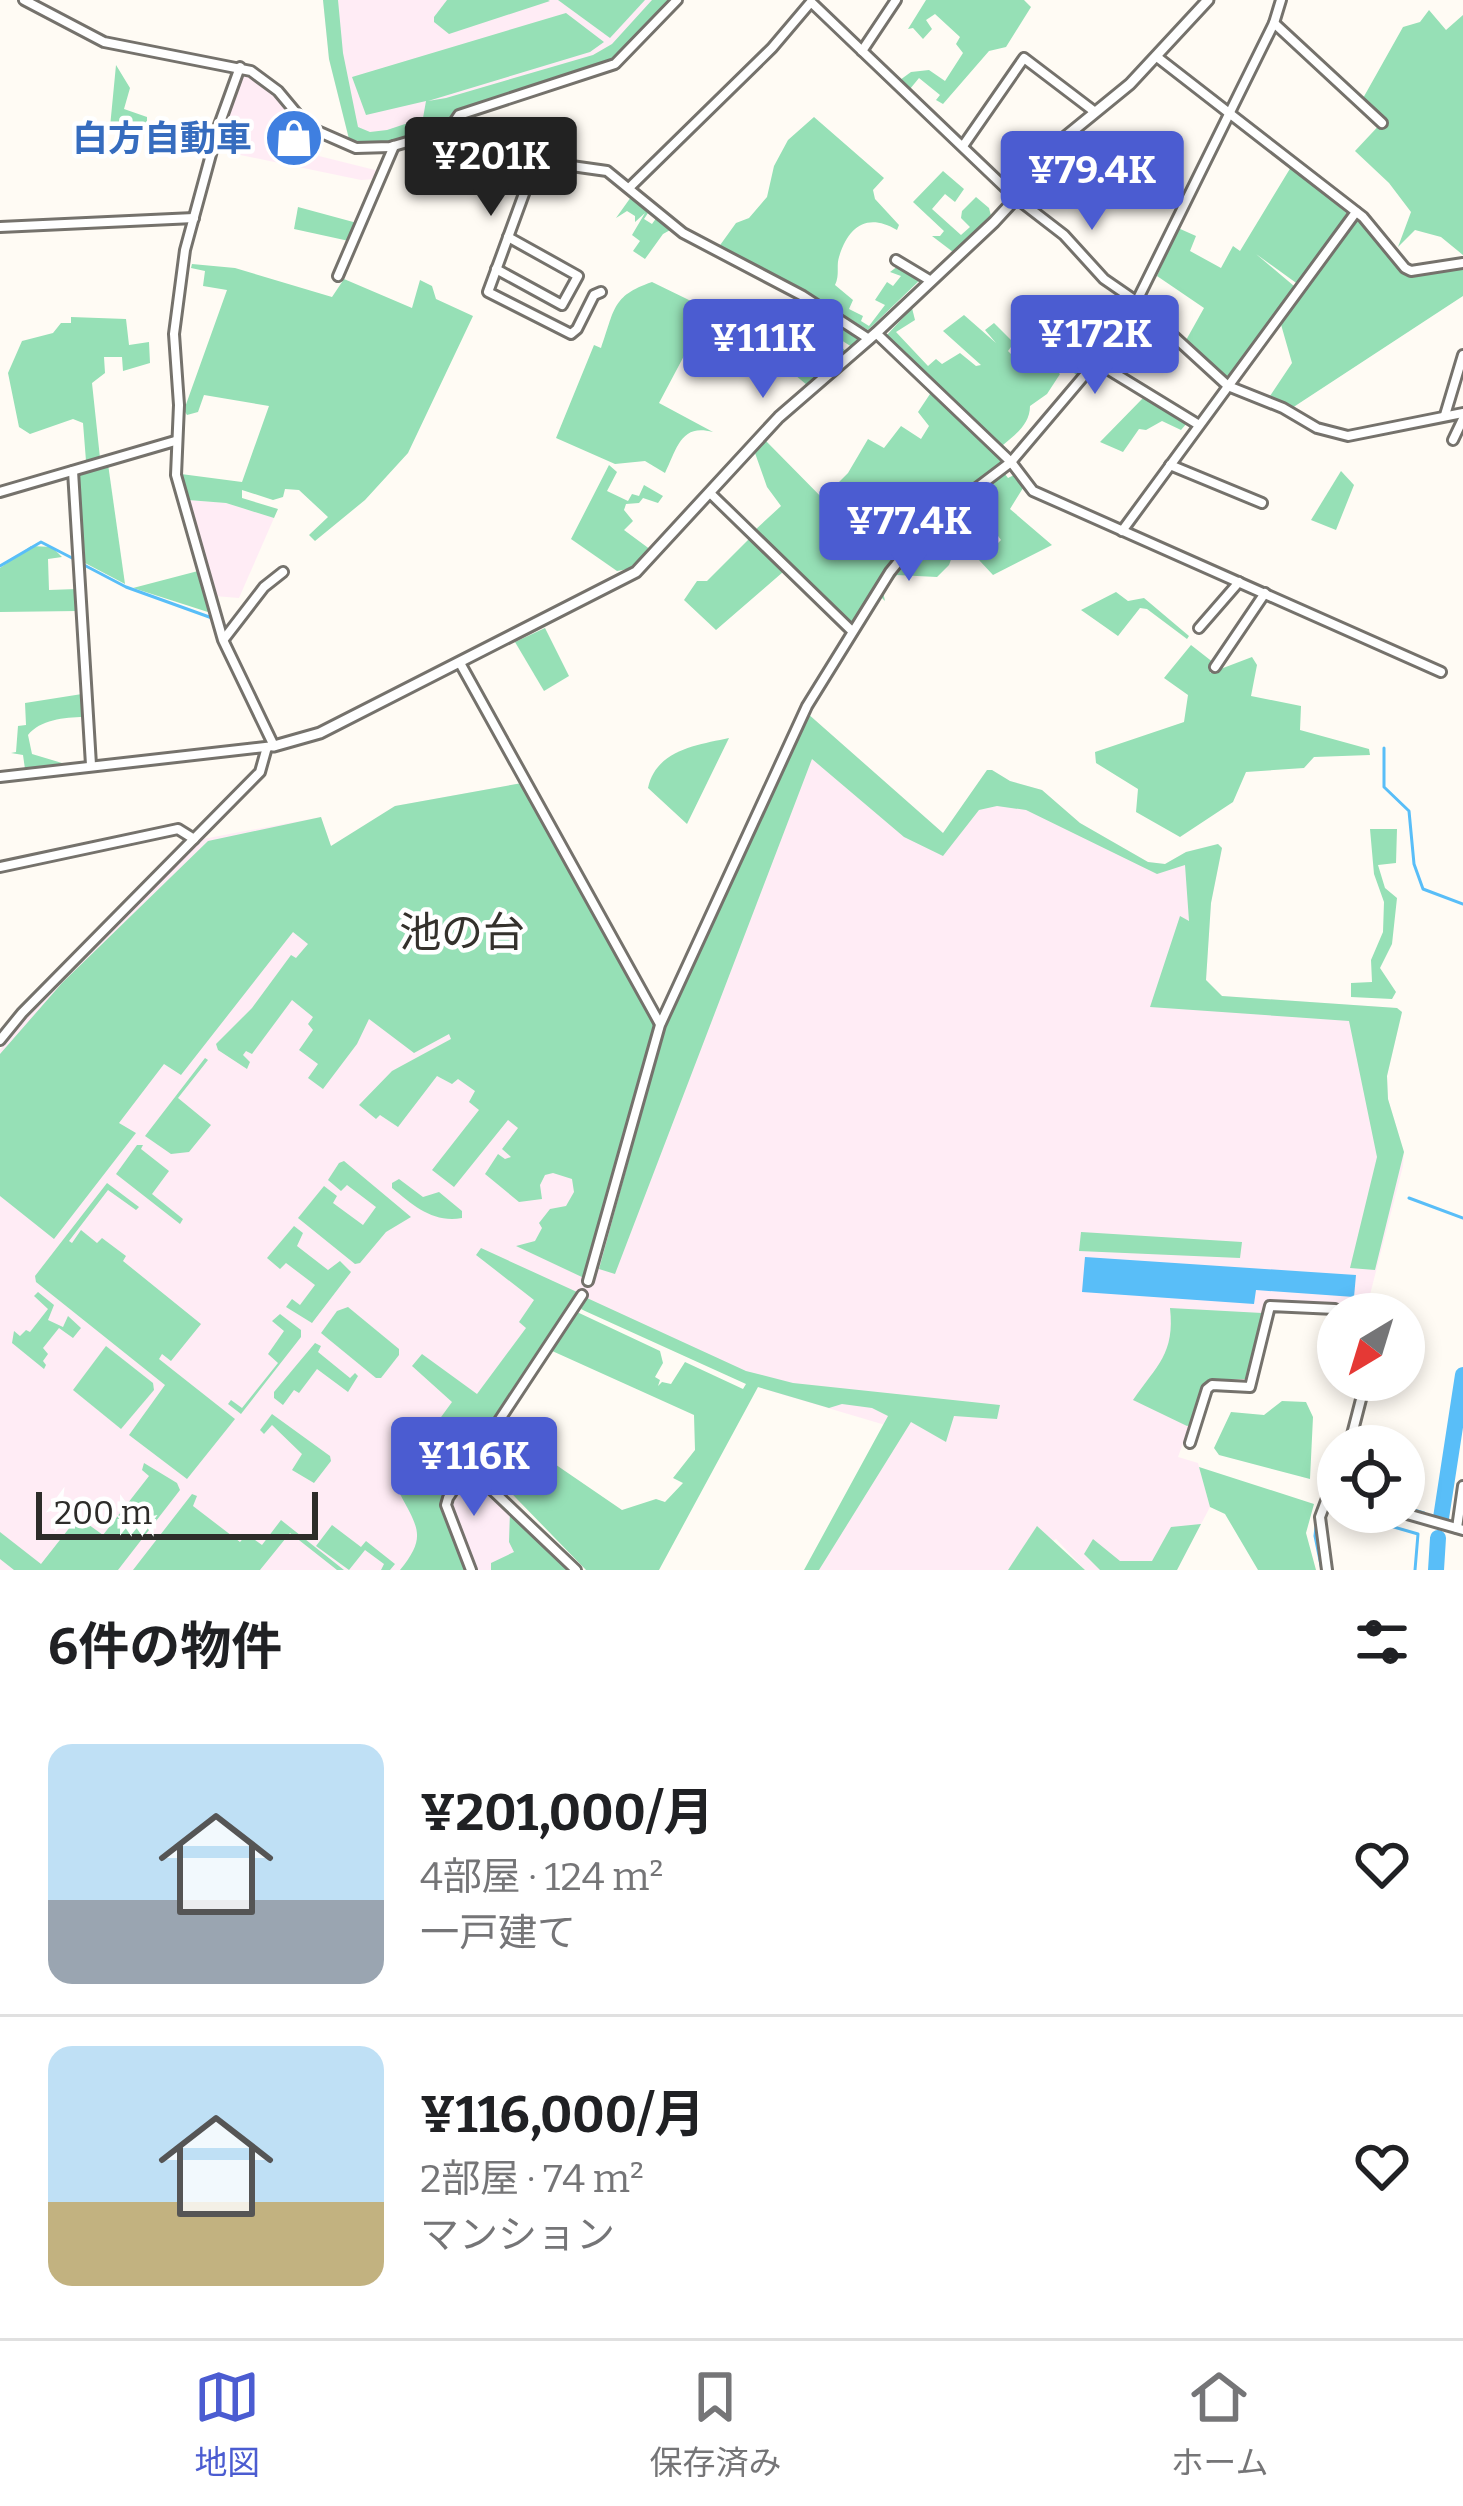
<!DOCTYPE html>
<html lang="ja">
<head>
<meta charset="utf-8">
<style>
  body { margin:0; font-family:Bitter,"Noto Sans JP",serif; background:#f6f6f6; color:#202124; height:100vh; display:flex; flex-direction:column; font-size:45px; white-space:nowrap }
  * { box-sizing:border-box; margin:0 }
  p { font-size:39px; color:#757577 }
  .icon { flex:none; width:66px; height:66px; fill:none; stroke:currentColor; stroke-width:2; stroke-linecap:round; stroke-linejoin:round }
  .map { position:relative; height:1570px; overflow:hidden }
  .panel { display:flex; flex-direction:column; background:#fff; flex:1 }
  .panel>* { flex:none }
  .needle { width:78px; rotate:218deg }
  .buttons { position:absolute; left:1317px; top:1293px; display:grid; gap:24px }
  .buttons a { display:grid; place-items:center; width:108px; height:108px; border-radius:50%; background:#fff; box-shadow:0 6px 18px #0003; font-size:60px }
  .scale { position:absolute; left:36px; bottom:30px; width:282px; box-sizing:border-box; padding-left:12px; border:6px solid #2d2c29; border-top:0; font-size:33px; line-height:42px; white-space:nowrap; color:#2d2c29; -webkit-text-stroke:9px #fff; paint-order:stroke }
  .price { position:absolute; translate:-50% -102px; padding:0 27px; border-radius:12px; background:#4b5cd1; color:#fff; font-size:39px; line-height:78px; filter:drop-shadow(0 3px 6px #0008) }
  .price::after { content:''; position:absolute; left:50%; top:72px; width:36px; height:27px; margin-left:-18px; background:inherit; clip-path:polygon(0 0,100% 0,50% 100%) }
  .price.active { background:#222; color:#fff }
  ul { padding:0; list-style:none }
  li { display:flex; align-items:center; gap:36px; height:300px; padding:0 48px }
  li+li { border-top:3px solid #e0e0e0 }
  li span { display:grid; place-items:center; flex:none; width:336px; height:240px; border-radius:24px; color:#555 }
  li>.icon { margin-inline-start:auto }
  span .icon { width:144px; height:144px; fill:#fffc; stroke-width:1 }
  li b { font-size:51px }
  h2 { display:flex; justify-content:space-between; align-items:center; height:144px; padding:0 48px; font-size:51px }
  .tabs { display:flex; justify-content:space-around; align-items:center; height:168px; border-top:3px solid #e0e0e0; background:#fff; font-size:33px; color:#757577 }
  .tabs a { display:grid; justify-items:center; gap:6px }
  .tabs .active { color:#4b5cd1 }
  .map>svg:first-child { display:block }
</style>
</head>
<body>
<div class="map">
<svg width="1463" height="1570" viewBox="0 0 1463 1570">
  <rect width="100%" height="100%" fill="#fffbf4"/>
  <g fill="#ffecf5">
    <path d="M323,0H670L607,63L456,111L442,127L383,143L349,139L329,59Z"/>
    <path d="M249,74L258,79L305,130L322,139L319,156L379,171L376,179L361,180L216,150L235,87L241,75Z"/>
    <path d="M188,500L226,503L274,518L239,598L214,596Z"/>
    <path d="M807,713L943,833L987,770H992L1010,781L1042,790L1080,823L1148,862L1165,864L1186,852L1218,844L1222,848L1211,903L1206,980L1210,988L1222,996L1397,1008L1402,1012L1387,1076L1388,1099L1404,1152L1403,1166L1365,1314H1352L1334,1305L1265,1304L1248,1379L1209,1380L1204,1385L1178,1457L1198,1463L1210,1507L1177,1570H1085L1056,1539L1008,1570H819L902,1430L747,1384L571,1303L445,1490L442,1506L467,1570H0V1050L29,1011L203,839L321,817L331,846L395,806L522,783L655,1025L664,1027Z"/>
  </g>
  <path fill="#feecf6" d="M472,1475L571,1570H477L452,1507L454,1495Z"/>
  <g fill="#96e0b6">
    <path d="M323,0H338L343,53L358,127L370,132L387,130L423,118L426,101L366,115L352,77L566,13L604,42L590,52L428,101L446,98L593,55L612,44L652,0H670L607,63L456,111C431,138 385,149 349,139L329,59Z"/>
    <path d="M447,0H548L550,1L449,34L434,22V17Z"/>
    <path d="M558,0H645L610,38Z"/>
    <path d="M926,0H1024L1031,7L1006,47L989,51L943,104L936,100L940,95L919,78L910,89L900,80L911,72L929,70L945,81L963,53L956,44L960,37L935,14L926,20L932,29L923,39L913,28L908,29Z"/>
    <path d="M1429,10L1446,30L1463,15V255L1441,237L1415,230L1398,247L1411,212L1389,183L1355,151L1385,119L1362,100L1403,27L1420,22Z"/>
    <path d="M116,65L130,88L124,109L147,117V125L110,127Z"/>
    <path d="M814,117L884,178L873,190L875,199L899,225L897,230C868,213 849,225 839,257C836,267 840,274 835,285L853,300L849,309L863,316L861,321L869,326L885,305L875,300L887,282L893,286L901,276L890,272L898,266L922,278L868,330L805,292L718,248L736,223L749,218L767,197L774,166L788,140Z"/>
    <path d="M1291,167L1349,215L1299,285L1256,254L1294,286L1231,376L1226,377L1185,342L1204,308L1157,276L1178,228L1196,236L1190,251L1221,268L1233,246L1240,251Z"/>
    <path d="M943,171L964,189L955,202L945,194L932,209L961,235L970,227L961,218L962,211L976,197L989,208L991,216L953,252L932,236H940L944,231L913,202Z"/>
    <path d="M631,197L648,213L644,219L652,224L657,217L672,229L663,234L645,259L633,251L640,241L632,235L645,213L635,222V216L627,211L616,218Z"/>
    <path d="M298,207L357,223L349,241L294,229Z"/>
    <path d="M1356,220H1362L1410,275L1456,268L1463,270V296L1292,408L1270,396L1292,363L1280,321Z"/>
    <path d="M192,264L235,268L332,297L344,279L412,308L420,280L432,286L436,299L473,316L408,453L365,500L315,541L309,535L328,517L299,490L285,489L283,497L273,500L242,490V498L278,509L274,518L226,503L188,500L181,474L242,482L269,406L204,395L198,412L187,415L184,410L227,290L203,286L205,271L191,268Z"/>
    <path d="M652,282L691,301L732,331L701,357L685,354L659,403L713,432C681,423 677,448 665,473L645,461L615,464L556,438L594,345L601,348C615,310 611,296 652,282Z"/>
    <path d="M1061,299L1106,342L1078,376L1042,349L1038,339L1062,315L1057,301Z"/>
    <path d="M806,305L860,339L852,347L841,340H821L793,326Z"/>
    <path d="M912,308L915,320L896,332L928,366L936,359L942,364L960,353L976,366L981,365L943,331L964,315L996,343L985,330L994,323L1014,343L1008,351L1021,364L1037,354L1060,374L1047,394L1030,406C1030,424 1016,434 1003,445L1005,462L936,513L910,540L852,624L754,531L781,506L767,487L755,453L765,440L838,514L848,500L834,487L848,473L868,439L884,448L901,426L921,439L929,426L918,412L936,385L886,336Z"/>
    <path d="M71,317L126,319L129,345L149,342L150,363L123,371L122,357H104L105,373L92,383L100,458L86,461L83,423L73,419L30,434L19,427L8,373L22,341L53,333L61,323H71Z"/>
    <path d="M804,343L841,347L847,352L807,385L770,354L776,345L806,371L815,363Z"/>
    <path d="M1143,398L1187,423L1181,430L1162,421L1146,430L1139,429L1123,452L1100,442Z"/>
    <path d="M108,464L125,584L85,563L79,476L81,472Z"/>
    <path d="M609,465L617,472L607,491L628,501L632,494L639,496L644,485L663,496L658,503L643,498L639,503L626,504L624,510L633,521L624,530L651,550L628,569L617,571L571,539Z"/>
    <path d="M1341,471L1354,485L1336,530L1311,520Z"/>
    <path d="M1005,474L1008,478L1014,475L1023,488L1010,509L1052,545L993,575L964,544L969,540L987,554L1001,540L987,521L992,513L979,492Z"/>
    <path d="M937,526L956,546L949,565L937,577L897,575L883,592L885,601L880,596L883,591Z"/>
    <path d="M750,538L783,572L716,630L684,600L697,581H707Z"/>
    <path d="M31,546L52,547L62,557L48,559L49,590L77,589V611L0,612V568Z"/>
    <path d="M198,571L211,613L133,588Z"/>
    <path d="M1116,592L1128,601L1144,598L1189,636L1187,639L1147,609L1140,608L1118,636L1081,610Z"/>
    <path d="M545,628L569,676L544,691L515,642Z"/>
    <path d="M1191,645L1214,663L1210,673L1252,657L1257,665L1251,696L1301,706L1300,730L1369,749L1370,755L1314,757L1304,768L1246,772L1233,802L1180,837L1136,812L1138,789L1096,763L1095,752L1184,722L1188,695L1164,678Z"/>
    <path d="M82,694L84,717C64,717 40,720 28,735L32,754L62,763L59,766L0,773L25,769L23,755L11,753L16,752L18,726L26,725L25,703Z"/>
    <path d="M807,713L943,833L987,770H992L1010,781L1042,790L1080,823L1148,862L1165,864L1186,852L1218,844L1222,848L1211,903L1206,980L1222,996L1397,1008L1402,1012L1387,1076L1388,1099L1404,1152L1375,1270L1350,1268L1377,1157L1349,1021L1150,1007L1180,916L1189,921L1185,865L1157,874L1026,810L997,806L979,810L943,856L904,837L812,759L615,1274L599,1269L665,1027Z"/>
    <path d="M729,738L687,824L648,788C656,750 697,745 729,738Z"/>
    <path d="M522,783L655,1025L584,1278L516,1246L535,1241L542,1228L539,1223L550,1209L566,1206L574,1192L572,1179L553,1173L545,1175L540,1185L542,1199L519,1202L485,1174L498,1154L505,1159L511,1157L502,1149L518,1128L508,1120L454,1187L432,1170L479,1110L469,1102L475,1091L458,1079L452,1084L437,1076L398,1127L380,1115L376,1119L359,1105L392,1071L451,1039L449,1034L414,1053L369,1019L357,1044L323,1089L308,1078L318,1064L299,1050L313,1030L308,1024L313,1017L292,1000L252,1054L246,1051L243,1055L250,1062L247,1069L218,1050L216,1044L252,1008L291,955L296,958L308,944L293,932L181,1075L164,1064L119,1123L136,1133L54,1239L0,1196V1054L62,983L208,841L321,817L331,846L395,806Z"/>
    <path d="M1370,829H1397L1396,863L1378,865L1385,888L1397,898L1392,944L1380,968L1396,992L1392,999L1351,997V983L1372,982L1371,960L1383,932L1384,902L1374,874Z"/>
    <path d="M205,1058L208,1060L178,1098L211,1125L189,1152L171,1154L145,1136Z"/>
    <path d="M137,1145H143L141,1149L169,1171L152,1194L183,1219L180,1224L116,1174Z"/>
    <path d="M344,1161L411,1217L386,1232L360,1263L355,1264L298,1218L324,1186L337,1196L333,1203L363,1225L376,1207L347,1185L341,1191L328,1180L339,1163Z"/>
    <path d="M399,1179L423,1197L439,1192L462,1211V1218C433,1223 414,1206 392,1188V1183Z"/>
    <path d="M107,1183L139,1207L136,1210L108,1190L69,1241L72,1243L81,1230L97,1243L102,1238L126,1256L123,1261L201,1324L171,1361L162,1354L159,1359L235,1419L187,1479L129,1435L165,1385L36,1282L35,1276Z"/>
    <path d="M294,1226L303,1233L297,1246L328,1270L340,1261L351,1272L312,1323L286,1307L292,1299L300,1305L315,1285L286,1263L280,1269L267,1258Z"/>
    <path d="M1081,1232L1242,1242L1240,1258L1079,1251Z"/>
    <path d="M481,1248L577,1292L445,1490L442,1506L467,1570H400C427,1537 418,1528 400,1494L446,1433L436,1424L452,1402L412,1366L422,1354L477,1394L526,1328L519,1322L534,1300L476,1255Z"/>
    <path d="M38,1292L54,1305L48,1320L63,1327L68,1316L81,1328L73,1338L59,1328L43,1348L48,1354L43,1361L46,1365L44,1369L12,1343L14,1331L20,1336L26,1330L30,1332L48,1309L34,1296Z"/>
    <path d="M587,1298L746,1371L793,1383L1000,1405L997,1419L954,1416L946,1442L911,1422L819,1570H804L888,1416L872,1408L842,1404L829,1408L758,1387L659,1570H586L482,1463L505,1430L622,1510L656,1499L665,1502L683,1483L673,1478L695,1450L694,1415L550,1350L577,1312L660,1351L663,1363L655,1377L660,1380L658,1386L662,1382L671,1384L685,1362L743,1389L746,1384L585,1311L581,1309Z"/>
    <path d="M348,1307L399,1349V1355L381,1378H376L321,1333L337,1311Z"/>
    <path d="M1170,1308L1262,1313L1248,1379L1208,1380L1191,1425L1187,1426L1133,1400C1157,1365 1175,1354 1170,1308Z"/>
    <path d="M280,1314L301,1330V1337L241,1414L228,1404L231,1400L242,1408L278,1363L268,1354L284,1331L272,1321Z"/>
    <path d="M315,1343L321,1346L318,1352L350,1378L355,1373L358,1376L348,1392L317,1369L299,1393L294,1390L283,1405L274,1398V1392Z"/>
    <path d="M106,1346L153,1383L154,1390L121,1429L73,1390Z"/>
    <path d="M1282,1401L1306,1402L1313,1417L1310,1479L1219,1455L1214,1448L1231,1412L1264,1415Z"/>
    <path d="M272,1414L330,1456L331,1461L314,1483L292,1470L302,1454L272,1425L264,1434L260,1430Z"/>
    <path d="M144,1463L177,1483L180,1490L118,1570H14L0,1559V1532L41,1564L78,1517L103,1535L149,1476L142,1470Z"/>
    <path d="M1199,1467L1314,1504L1306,1533L1316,1570H1258L1225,1514L1210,1507Z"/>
    <path d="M192,1494L197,1496L193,1506L240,1542L247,1534L262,1545L281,1520L344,1570H337L290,1533L260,1570H133Z"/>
    <path d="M510,1511L571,1570H491V1563L514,1552L509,1542Z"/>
    <path d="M1201,1524L1177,1570H1100L1084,1554L1093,1539L1120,1561H1152L1171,1527Z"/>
    <path d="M332,1525L361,1547L366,1541L395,1564L390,1570H381L384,1564L365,1550L349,1570L316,1546Z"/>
    <path d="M1037,1526L1085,1570H1008Z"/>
  </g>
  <path fill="#59bef8" d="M1085,1257L1356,1275L1354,1297L1256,1290L1254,1304L1082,1292Z"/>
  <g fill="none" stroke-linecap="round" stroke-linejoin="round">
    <g stroke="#59bef8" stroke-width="3">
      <path d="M84,565L126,587L212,618"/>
      <path d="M0,566L41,542L74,559"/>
      <path d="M1384,748V787L1409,811L1414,864L1423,889L1463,904"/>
      <path d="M1409,1198L1463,1218"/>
      <path d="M1404,1507L1424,1513"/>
      <path d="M1330,1508L1338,1511"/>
      <path d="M1318,1509L1315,1536L1322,1570"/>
      <path d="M1342,1512L1418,1534L1415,1570"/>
    </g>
    <g stroke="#59bef8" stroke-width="16">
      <path d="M1441,1518L1463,1375"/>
      <path d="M1436,1570L1438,1538"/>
    </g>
    <g stroke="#75726c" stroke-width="14">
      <g id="minor">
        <path d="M24,0L104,42L251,71L278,91L308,127L356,148L390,147L449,130L468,134L536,161L607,171L683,233L803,296L869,339"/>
        <path d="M1274,23L1382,123"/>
        <path d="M862,51L896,0"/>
        <path d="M1157,57L1363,217L1405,268L1411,271L1463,263"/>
        <path d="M449,130L459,115L615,64L677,0"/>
        <path d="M963,146L1024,58L1095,112"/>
        <path d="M536,161L488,292L571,334L577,329L594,295L601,292"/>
        <path d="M629,188L772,48L811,2L1016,198L1064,235L1104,279L1133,299L1228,386L1283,408L1317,428L1348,436L1463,413"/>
        <path d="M0,227L194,218"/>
        <path d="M896,260L931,281"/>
        <path d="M496,269L562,305L578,276L508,237"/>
        <path d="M338,276L394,146"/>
        <path d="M876,333L1011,462L1033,491L1441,672"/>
        <path d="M1096,362L1199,425"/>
        <path d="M1445,415L1463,355"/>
        <path d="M1453,440L1463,419"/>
        <path d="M1170,465L1262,503"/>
        <path d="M73,471L91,765"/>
        <path d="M0,492L175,441"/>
        <path d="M710,493L852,631"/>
        <path d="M1122,531L1356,212"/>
        <path d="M1199,628L1239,582"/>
        <path d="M224,639L264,587L283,572"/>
        <path d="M460,663L660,1024"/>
        <path d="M1215,667L1265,593"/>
        <path d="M0,777L274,746L223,640L176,475L179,405L174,334L185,250L219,125L240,67"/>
        <path d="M0,867L178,829L194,839"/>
        <path d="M0,1040L22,1013L260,772L267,747"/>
        <path d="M588,1281L660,1025L807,706L890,572L916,540L937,518L1011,462L1122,331L1274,23L1281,0"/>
        <path d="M1190,1443L1207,1389L1212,1385L1250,1387L1270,1306L1335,1309L1346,1314"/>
        <path d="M1349,1446L1366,1380"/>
        <path d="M468,1467L576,1570"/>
        <path d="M1400,1512L1463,1530"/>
        <path d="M1457,1528L1463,1486"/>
        <path d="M471,1570L446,1505L448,1498L582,1295"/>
        <path d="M1327,1570L1320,1517L1329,1493L1335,1494L1338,1484"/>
      </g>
    </g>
    <g stroke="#75726c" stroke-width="15">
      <path id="tertiary" d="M274,746L320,733L636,572L779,417L876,333L994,222L1016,198L1048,151L1130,84L1208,0"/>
    </g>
    <use href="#minor" stroke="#fff" stroke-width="8"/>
    <use href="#tertiary" stroke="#fff" stroke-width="9"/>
  </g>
  <defs>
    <g id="shop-disc" transform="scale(3)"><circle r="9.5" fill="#3f7fe0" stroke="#fff"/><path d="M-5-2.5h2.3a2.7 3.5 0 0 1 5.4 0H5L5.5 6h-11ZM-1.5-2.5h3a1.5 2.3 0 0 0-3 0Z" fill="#fff"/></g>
  </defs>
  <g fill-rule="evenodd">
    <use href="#shop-disc" x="294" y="138"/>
  </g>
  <g text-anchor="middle" stroke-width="9" stroke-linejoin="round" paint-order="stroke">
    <g font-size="36" font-weight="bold" fill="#366cbe" stroke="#fff" text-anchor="end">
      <text x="252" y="151">白方自動車</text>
    </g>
    <g font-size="42" fill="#34312c" stroke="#fff">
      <text x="462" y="947">池の台</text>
    </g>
  </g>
</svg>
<div class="buttons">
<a><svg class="needle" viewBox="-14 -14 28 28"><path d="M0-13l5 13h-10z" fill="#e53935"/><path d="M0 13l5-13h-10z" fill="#757577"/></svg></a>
<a><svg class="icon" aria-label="locate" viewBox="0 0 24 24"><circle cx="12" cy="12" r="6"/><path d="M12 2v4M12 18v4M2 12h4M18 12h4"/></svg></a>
</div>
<div class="scale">200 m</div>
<b class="price active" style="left:491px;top:219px">¥201K</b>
<b class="price" style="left:1092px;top:233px">¥79.4K</b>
<b class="price" style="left:1095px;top:397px">¥172K</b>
<b class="price" style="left:763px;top:401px">¥111K</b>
<b class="price" style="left:909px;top:584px">¥77.4K</b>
<b class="price" style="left:474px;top:1519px">¥116K</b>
</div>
<section class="panel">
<h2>6件の物件<svg class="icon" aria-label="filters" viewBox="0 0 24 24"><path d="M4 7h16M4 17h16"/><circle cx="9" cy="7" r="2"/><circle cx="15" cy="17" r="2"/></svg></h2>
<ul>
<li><span style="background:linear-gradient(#bfe0f5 65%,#9aa5b1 0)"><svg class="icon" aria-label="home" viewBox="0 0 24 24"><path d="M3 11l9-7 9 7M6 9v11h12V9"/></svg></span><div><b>¥201,000/月</b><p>4部屋 · 124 m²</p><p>一戸建て</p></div><svg class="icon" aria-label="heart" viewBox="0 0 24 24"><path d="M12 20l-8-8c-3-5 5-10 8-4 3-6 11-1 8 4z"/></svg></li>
<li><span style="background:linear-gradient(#bfe0f5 65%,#c2b280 0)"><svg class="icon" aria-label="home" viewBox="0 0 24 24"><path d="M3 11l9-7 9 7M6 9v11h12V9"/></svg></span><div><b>¥116,000/月</b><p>2部屋 · 74 m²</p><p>マンション</p></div><svg class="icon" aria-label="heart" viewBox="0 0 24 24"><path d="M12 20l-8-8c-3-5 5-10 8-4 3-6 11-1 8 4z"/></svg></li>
</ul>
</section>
<nav class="tabs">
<a class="active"><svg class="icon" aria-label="map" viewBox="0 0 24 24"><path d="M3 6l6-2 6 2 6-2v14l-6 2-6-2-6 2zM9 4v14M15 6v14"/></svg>地図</a>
<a><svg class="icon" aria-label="saved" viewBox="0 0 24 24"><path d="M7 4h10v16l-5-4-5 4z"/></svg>保存済み</a>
<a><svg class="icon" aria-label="home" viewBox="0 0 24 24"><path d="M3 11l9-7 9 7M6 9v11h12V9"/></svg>ホーム</a>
</nav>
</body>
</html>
